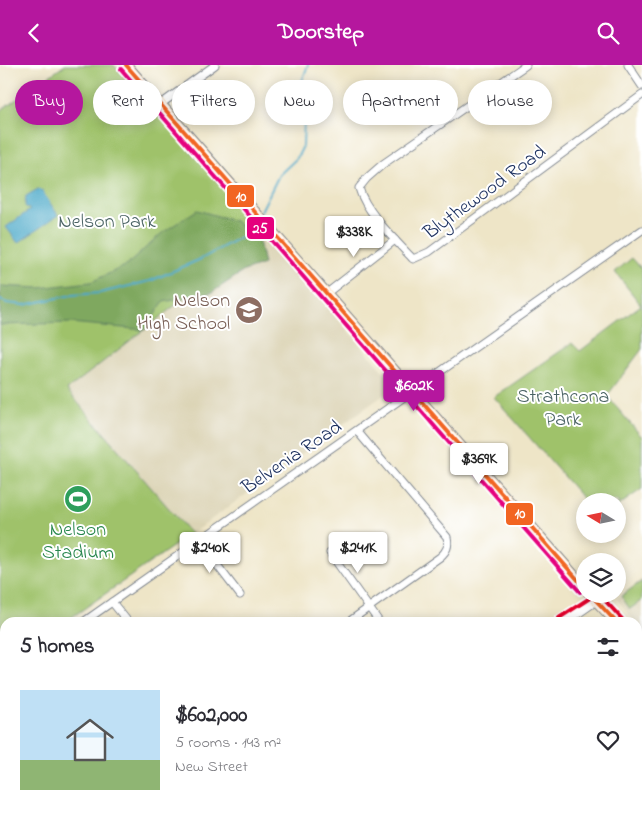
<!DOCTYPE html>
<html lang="en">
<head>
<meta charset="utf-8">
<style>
  body { margin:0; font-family:"Indie Flower",sans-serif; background:#f2f2f3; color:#2b2b33; height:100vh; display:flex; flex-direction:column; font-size:19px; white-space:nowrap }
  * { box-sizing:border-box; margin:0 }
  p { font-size:16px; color:#7c7c81 }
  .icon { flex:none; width:28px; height:28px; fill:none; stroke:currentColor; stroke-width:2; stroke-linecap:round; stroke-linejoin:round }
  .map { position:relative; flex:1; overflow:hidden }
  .drawer { position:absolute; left:0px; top:552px; width:642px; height:196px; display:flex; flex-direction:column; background:#fff; border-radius:15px 15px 0 0; box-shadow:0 2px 12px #0003 }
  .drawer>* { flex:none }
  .hud { position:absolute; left:15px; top:15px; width:612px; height:45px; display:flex; gap:10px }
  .needle { width:32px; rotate:280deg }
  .tools { position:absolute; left:576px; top:428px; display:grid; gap:10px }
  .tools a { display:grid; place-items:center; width:50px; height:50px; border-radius:50%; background:#fff; box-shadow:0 2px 12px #0003; font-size:25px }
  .price { position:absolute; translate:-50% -42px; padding:0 11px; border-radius:5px; background:#fff; color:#222; font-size:16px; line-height:32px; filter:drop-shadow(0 1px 2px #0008) }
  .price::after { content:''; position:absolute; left:50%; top:30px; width:15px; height:11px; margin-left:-8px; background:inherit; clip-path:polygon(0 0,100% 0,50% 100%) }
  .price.selected { background:#b5179e; color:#fff }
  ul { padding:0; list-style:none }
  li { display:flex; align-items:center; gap:15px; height:125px; padding:0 20px }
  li+li { border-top:1px solid #e1e1e2 }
  li span { display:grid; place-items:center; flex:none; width:140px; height:100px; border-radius:0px; color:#555 }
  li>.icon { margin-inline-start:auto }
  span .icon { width:60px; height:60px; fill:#fffc; stroke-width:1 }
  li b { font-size:21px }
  h2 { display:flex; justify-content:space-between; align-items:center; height:60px; padding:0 20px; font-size:21px }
  .tag { padding:0 18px; border-radius:22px; background:#fff; box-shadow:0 2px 12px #0003; font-size:18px; line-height:45px }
  .tag.selected { background:#b5179e; color:#fff }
  header { display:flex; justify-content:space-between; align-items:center; height:65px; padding:0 20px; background:#b5179e; color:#fff; font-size:22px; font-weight:800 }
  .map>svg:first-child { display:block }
</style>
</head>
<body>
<header><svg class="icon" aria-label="back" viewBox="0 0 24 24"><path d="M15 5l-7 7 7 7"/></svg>Doorstep<svg class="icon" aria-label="search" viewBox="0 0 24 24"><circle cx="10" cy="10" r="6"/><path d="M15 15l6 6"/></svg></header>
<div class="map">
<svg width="642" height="748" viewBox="0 0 642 748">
  <rect width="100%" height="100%" fill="#fff"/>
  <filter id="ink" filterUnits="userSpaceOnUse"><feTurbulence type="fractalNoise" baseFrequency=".02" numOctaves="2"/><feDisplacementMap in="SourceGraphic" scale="10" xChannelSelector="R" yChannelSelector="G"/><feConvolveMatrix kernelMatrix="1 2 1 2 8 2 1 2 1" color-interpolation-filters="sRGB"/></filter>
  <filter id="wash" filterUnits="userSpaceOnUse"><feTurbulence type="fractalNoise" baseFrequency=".0096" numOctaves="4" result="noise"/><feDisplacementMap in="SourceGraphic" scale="20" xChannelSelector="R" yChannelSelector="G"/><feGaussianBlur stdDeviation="1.12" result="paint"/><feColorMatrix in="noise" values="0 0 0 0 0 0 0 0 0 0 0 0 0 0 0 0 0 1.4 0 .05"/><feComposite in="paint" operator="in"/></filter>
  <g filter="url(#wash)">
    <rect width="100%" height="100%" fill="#eee5c7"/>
    <g fill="#dcd4b6">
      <path d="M265,170L396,321L191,469L67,325Z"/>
      <path d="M642,514V566L638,560V558L635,557L617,534Z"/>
      <path d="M638,602L642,607V748H563L560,744H638Z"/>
    </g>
    <g fill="#9fc26b" stroke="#5d7864">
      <path d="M65,0H114L265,170L67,325L191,469L65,557L5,558V570L0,566V46Z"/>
      <path d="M632,193L642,204V284L607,331L642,372V424L618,441V436H585L494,332L572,278L580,286L641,240L615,207Z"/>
      <path d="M642,516V535L630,544L621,531Z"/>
      <path d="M228,744H282L275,748H233Z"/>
    </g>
    <path fill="#7fa85f" stroke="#4d6c5e" d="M197,145L235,156L259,176L264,199L244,206L211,228L163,237L145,265L71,258L0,260V221L39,223L91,217L127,200L162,168Z"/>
    <path fill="#4aa8c8" stroke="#326c93" d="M38,124L42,126L58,150L18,178L6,162L30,145L25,141L26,131Z"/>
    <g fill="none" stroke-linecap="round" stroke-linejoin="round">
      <g stroke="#4aa8c8" stroke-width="2">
        <path d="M261,146L279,110L297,93L303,81L304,54L298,27L308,0"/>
        <path d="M0,235L7,238L24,240L72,230L100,228L150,216L201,194L246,169L256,155"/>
      </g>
    </g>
  </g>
  <g filter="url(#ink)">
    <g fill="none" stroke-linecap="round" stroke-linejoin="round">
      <g stroke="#848a92" stroke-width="9">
        <g id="minor">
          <path d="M526,0L383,99L367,113L359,123C365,146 396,176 413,194L429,187L642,30"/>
          <path d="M628,0L642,21"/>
          <path d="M161,39L215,0"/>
          <path d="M327,228L395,175"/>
          <path d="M198,475L240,530"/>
          <path d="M330,488L380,558"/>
          <path d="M112,537L129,558"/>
          <path d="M82,558L642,165"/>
          <path d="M347,558L440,492C447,486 449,481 447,472L357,366"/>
          <path d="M0,616L5,612"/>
          <path d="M66,748L67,744"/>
        </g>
      </g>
      <g stroke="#848a92" stroke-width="11">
        <g id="tertiary">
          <path d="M563,558L596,535"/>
          <path d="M289,748L295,744"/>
        </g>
      </g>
      <g stroke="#848a92" stroke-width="12">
        <g id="secondary">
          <path d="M126,0L585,523"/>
          <path d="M590,529L617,558"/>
          <path d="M638,580L642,585"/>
        </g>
      </g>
      <use href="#minor" stroke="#fff" stroke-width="7"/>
      <use href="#tertiary" stroke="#fff" stroke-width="9"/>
      <use href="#secondary" stroke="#fde5c5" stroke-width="10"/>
      <g stroke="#fff" stroke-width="8">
        <g id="bus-1">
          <path d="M126,0L585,523"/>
          <path d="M590,529L617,558"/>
        </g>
      </g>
      <g stroke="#fff" stroke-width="8">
        <path id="bus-2" d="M121,4L580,527"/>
      </g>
      <g stroke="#fff" stroke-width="8">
        <path id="bus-3" d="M559,553L596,529L600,530L622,554"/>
      </g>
      <use href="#bus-1" stroke="#f26522" stroke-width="4"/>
      <use href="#bus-2" stroke="#e5007d" stroke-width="4"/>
      <use href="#bus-3" stroke="#e4002b" stroke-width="4"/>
    </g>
  </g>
  <defs>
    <g id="school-disc" transform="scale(1.4375)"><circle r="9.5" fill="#8d6e63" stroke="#fff"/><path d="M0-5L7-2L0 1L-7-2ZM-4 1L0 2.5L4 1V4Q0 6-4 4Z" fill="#fff"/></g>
    <g id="stadium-disc" transform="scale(1.4375)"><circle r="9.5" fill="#2e9e5b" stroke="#fff"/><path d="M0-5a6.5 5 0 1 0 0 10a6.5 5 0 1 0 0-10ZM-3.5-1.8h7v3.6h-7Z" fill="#fff"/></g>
  </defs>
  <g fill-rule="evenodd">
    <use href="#school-disc" x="249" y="245"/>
    <use href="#stadium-disc" x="78" y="434"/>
  </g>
  <g text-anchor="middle" stroke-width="4" stroke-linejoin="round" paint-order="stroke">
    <g font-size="20" fill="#1b2f5e" stroke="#fff">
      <text transform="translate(484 126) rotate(-36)" y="7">Blythewood Road</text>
      <text transform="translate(291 391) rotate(-34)" y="7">Belvenia Road</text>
    </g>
    <g font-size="20" fill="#496263" stroke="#fff">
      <text x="107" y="162">Nelson Park</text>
      <text x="563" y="337">Strathcona<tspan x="563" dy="23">Park</tspan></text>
    </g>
    <g font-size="20" fill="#785e54" stroke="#fff" text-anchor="end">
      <text x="230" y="241">Nelson<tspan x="230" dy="23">High School</tspan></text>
    </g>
    <g font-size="20" fill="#27864d" stroke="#fff">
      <text x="78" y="470">Nelson<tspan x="78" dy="23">Stadium</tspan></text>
    </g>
  </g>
  <g stroke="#fff" stroke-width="2">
    <rect x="226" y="119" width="29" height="24" rx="5" fill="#f26522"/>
    <rect x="246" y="151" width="29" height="24" rx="5" fill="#e5007d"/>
    <rect x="505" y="437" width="29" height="24" rx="5" fill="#f26522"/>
  </g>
  <g font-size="14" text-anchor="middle" font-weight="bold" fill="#fff">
    <text x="241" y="136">10</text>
    <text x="260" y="168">25</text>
    <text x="520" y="453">10</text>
  </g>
</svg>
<div class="tools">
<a><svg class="needle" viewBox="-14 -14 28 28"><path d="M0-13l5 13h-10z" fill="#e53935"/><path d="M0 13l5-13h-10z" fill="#7c7c81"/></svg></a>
<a><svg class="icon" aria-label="layers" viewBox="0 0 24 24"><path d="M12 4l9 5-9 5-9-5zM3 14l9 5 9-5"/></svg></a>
</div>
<b class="price" style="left:354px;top:193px">$338K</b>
<b class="price selected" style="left:414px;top:347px">$602K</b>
<b class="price" style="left:479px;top:420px">$369K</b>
<b class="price" style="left:210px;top:509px">$240K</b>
<b class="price" style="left:358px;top:509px">$241K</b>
<div class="hud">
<a class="tag selected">Buy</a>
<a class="tag">Rent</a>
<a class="tag">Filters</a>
<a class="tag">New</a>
<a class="tag">Apartment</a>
<a class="tag">House</a>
</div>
<section class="drawer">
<h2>5 homes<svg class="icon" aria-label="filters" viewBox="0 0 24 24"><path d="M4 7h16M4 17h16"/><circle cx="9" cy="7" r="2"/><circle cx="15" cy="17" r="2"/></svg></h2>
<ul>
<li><span style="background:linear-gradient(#bfe0f5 70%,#8fb573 0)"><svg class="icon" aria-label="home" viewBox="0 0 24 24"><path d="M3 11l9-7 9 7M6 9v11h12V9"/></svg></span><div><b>$602,000</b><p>5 rooms · 143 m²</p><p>New Street</p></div><svg class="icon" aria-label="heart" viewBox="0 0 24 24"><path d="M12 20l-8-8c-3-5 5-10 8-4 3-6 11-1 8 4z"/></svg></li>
</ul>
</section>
</div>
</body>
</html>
